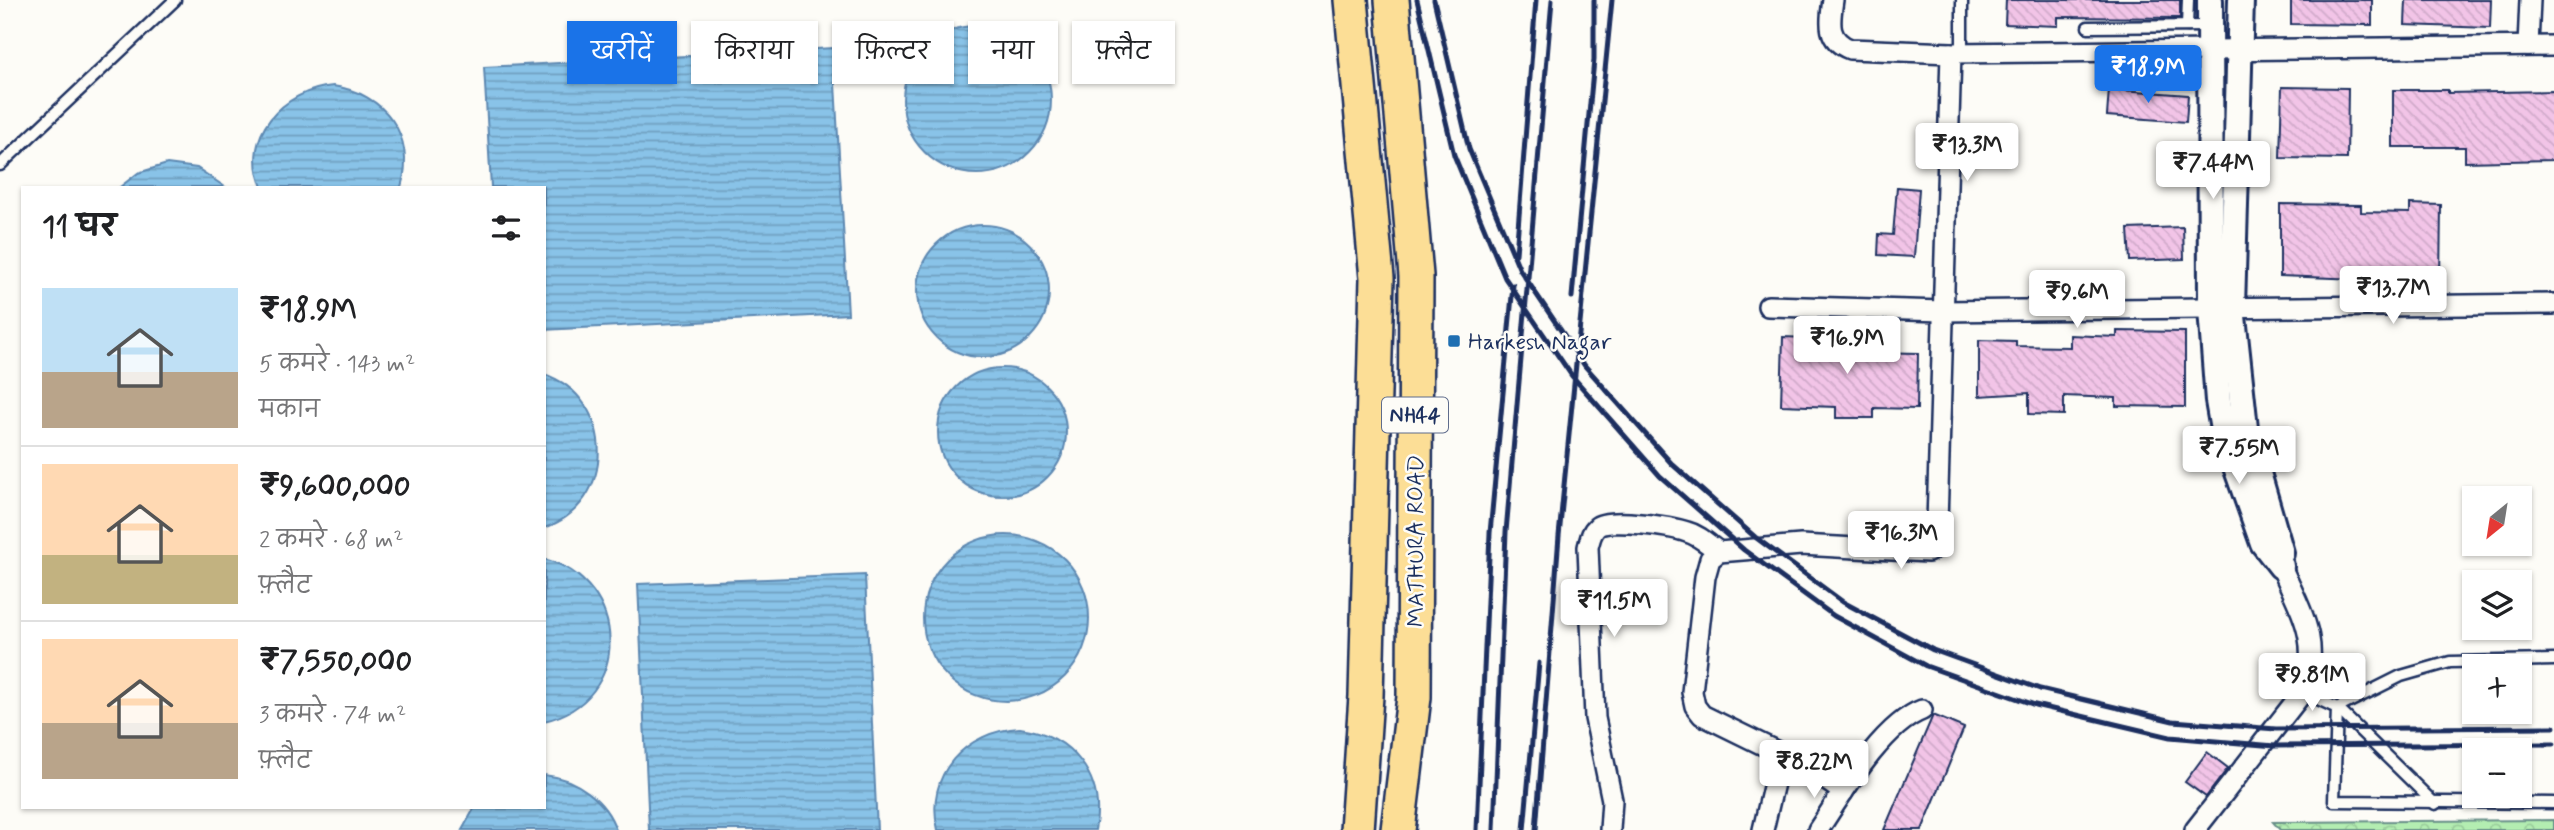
<!DOCTYPE html>
<html lang="hi">
<head>
<meta charset="utf-8">
<style>
  body { margin:0; font-family:Mynerve,"Playpen Sans Deva",sans-serif; background:#f6f6f6; color:#202124; height:100vh; display:flex; flex-direction:column; font-size:26px; white-space:nowrap }
  * { box-sizing:border-box; margin:0 }
  p { font-size:23px; color:#757577 }
  .icon { flex:none; width:38px; height:38px; fill:none; stroke:currentColor; stroke-width:2; stroke-linecap:round; stroke-linejoin:round }
  .map { position:relative; flex:1; overflow:hidden }
  .details { position:absolute; left:21px; top:186px; width:525px; height:623px; display:flex; flex-direction:column; background:#fff; border-radius:0px; box-shadow:0 2px 5px #0004 }
  .details>* { flex:none }
  .hud { position:absolute; left:567px; top:21px; width:665px; height:63px; display:flex; gap:14px }
  .needle { width:46px; rotate:210deg }
  .tools { position:absolute; left:2462px; top:486px; display:grid; gap:14px }
  .tools a { display:grid; place-items:center; width:70px; height:70px; border-radius:0px; background:#fff; box-shadow:0 2px 5px #0004; font-size:35px }
  .price { position:absolute; translate:-50% -60px; padding:0 16px; border-radius:7px; background:#fff; color:#222; font-size:23px; line-height:46px; filter:drop-shadow(0 2px 4px #0008) }
  .price::after { content:''; position:absolute; left:50%; top:42px; width:21px; height:16px; margin-left:-10px; background:inherit; clip-path:polygon(0 0,100% 0,50% 100%) }
  .price.active { background:#1a73e8; color:#fff }
  ul { padding:0; list-style:none }
  li { display:flex; align-items:center; gap:21px; height:175px; padding:0 21px }
  li+li { border-top:2px solid #e0e0e0 }
  li span { display:grid; place-items:center; flex:none; width:196px; height:140px; border-radius:0px; color:#555 }
  li>.icon { margin-inline-start:auto }
  span .icon { width:84px; height:84px; fill:#fffc; stroke-width:1 }
  li b { font-size:30px }
  h2 { display:flex; justify-content:space-between; align-items:center; height:84px; padding:0 21px; font-size:30px }
  .tag { padding:0 24px; border-radius:0px; background:#fff; box-shadow:0 2px 5px #0004; font-size:24px; line-height:63px }
  .tag.active { background:#1a73e8; color:#fff }
  .map>svg:first-child { display:block }
</style>
</head>
<body>
<div class="map">
<svg width="2554" height="830" viewBox="0 0 2554 830">
  <defs>
    <pattern id="park-crowns" width="20" height="18" patternUnits="userSpaceOnUse" patternTransform="scale(1.75)"><rect width="20" height="18" fill="#b3edb1"/><path d="M2 6a3 3 0 1 1 6 0M12 15a3 3 0 1 1 6 0" fill="none" stroke="#99cc9b"/></pattern>
    <pattern id="water-rules" width="6" height="5" patternUnits="userSpaceOnUse" patternTransform="scale(1.75)"><rect width="6" height="5" fill="#89c3e8"/><path d="M0 2.5h6" fill="none" stroke="#6f9fbf"/></pattern>
    <pattern id="building-back-hatch" width="6" height="6" patternUnits="userSpaceOnUse" patternTransform="scale(1.75)"><rect width="6" height="6" fill="#f2c4e7"/><path d="M-1 5l2 2M0 0l6 6M5-1l2 2" fill="none" stroke="#cfa9c9"/></pattern>
  </defs>
  <rect width="100%" height="100%" fill="#fdfcf7"/>
  <filter id="ink" filterUnits="userSpaceOnUse"><feTurbulence type="fractalNoise" baseFrequency=".0143" numOctaves="2"/><feDisplacementMap in="SourceGraphic" scale="14" xChannelSelector="R" yChannelSelector="G"/><feConvolveMatrix kernelMatrix="1 2 1 2 8 2 1 2 1" color-interpolation-filters="sRGB"/></filter>
  <g filter="url(#ink)">
    <path fill="url(#park-crowns)" stroke="#678e88" stroke-width="2" d="M2554,820V830H2280L2273,822Z"/>
    <g fill="url(#water-rules)" stroke="#5d88b1" stroke-width="2">
      <circle cx="977" cy="100" r="74"/>
      <path d="M833,48L848,314L544,330V187H491L484,67Z"/>
      <path d="M333,86C384,93 417,136 401,187H262C240,136 283,90 333,86Z"/>
      <path d="M167,164L197,168L225,187H120L138,173Z"/>
      <circle cx="983" cy="291" r="66"/>
      <circle cx="1002" cy="432" r="64"/>
      <path d="M544,374C617,399 617,504 544,528Z"/>
      <circle cx="1006" cy="618" r="83"/>
      <path d="M544,559C630,582 633,701 544,721Z"/>
      <path d="M865,575L877,830H649L638,584Z"/>
      <path d="M1020,728C1072,735 1106,777 1095,830H938C924,774 966,731 1020,728Z"/>
      <path d="M544,775C576,778 606,800 616,830H462L475,807H544Z"/>
    </g>
    <g fill="url(#building-back-hatch)" stroke="#1b2f5e" stroke-width="2">
      <path d="M2006,0H2180V18L2058,17V26L2005,24Z"/>
      <path d="M2291,0H2372V25L2291,24Z"/>
      <path d="M2406,0H2491L2490,28L2405,25Z"/>
      <path d="M2282,87L2348,88L2347,159L2280,158Z"/>
      <path d="M2109,89L2188,95L2186,122L2107,116Z"/>
      <path d="M2393,90H2448V93L2554,91V160L2465,162V147H2393Z"/>
      <path d="M1897,187L1919,189L1914,257L1878,255L1879,234L1893,235Z"/>
      <path d="M2280,204L2361,205V212L2410,213V204L2441,205L2440,282L2280,276Z"/>
      <path d="M2183,227L2184,259L2130,261L2128,229Z"/>
      <path d="M2117,331L2185,332V407L2116,406V398L2064,396V415L2029,414V393L1979,396V340L2016,341V346L2070,347V335L2117,337Z"/>
      <path d="M1836,336H1874V352L1918,353L1917,409L1874,408V418H1836V407L1781,405L1783,337L1836,339Z"/>
      <path d="M1933,715L1964,728L1922,830H1884Z"/>
      <path d="M2207,752L2228,768L2206,797L2185,782Z"/>
    </g>
    <g fill="none" stroke-linecap="round" stroke-linejoin="round">
      <g stroke="#1b2f5e" stroke-width="15">
        <g id="service">
          <path d="M2187,26L2188,0"/>
          <path d="M2088,27L2209,26"/>
          <path d="M1962,53V0"/>
          <path d="M0,165L175,0"/>
          <path d="M2554,660L2450,662L2401,676L2337,708L2334,801L2554,803"/>
          <path d="M2303,692L2337,708L2435,804"/>
        </g>
      </g>
      <g stroke="#1b2f5e" stroke-width="24">
        <g id="minor">
          <path d="M1833,0C1830,21 1826,40 1850,49L1951,53L2554,46"/>
          <path d="M2528,46L2530,0"/>
          <path d="M1768,306L1943,311L2554,304"/>
          <path d="M1843,792L1806,766L1702,715L1695,706L1692,692L1705,577L1710,559L1719,552L1801,545L1928,552L1933,549L1937,523L1951,53"/>
          <path d="M1610,830L1612,800L1595,718L1588,547C1590,540 1591,532 1597,527C1607,517 1673,527 1687,532C1699,535 1709,545 1719,552"/>
          <path d="M1763,830L1781,753"/>
          <path d="M1818,830C1842,794 1882,725 1922,710"/>
          <path d="M2195,830L2303,692C2322,642 2301,612 2281,566"/>
        </g>
      </g>
      <g stroke="#1b2f5e" stroke-width="30">
        <g id="tertiary">
          <path d="M2210,0L2211,309L2218,401L2223,430L2263,543L2281,566"/>
          <path d="M2241,0L2232,307L2245,428L2281,553"/>
        </g>
      </g>
      <g stroke="#1b2f5e" stroke-width="38">
        <g id="trunk">
          <path d="M1351,0L1377,278L1366,696L1357,830"/>
          <path d="M1392,0L1416,276L1414,697L1398,830"/>
        </g>
      </g>
      <use href="#service" stroke="#fdfcf7" stroke-width="10"/>
      <use href="#minor" stroke="#fdfcf7" stroke-width="19"/>
      <use href="#tertiary" stroke="#fdfcf7" stroke-width="24"/>
      <use href="#trunk" stroke="#fcde96" stroke-width="33"/>
      <g stroke="#1b2f5e" stroke-width="5">
        <path d="M1417,0L1454,155L1505,278L1572,376L1660,476L1744,550L1834,616L1926,666L2035,705L2170,737L2275,746L2554,744"/>
        <path d="M1434,0L1469,149L1520,270L1585,366L1672,464L1755,537L1843,602L1933,650L2040,689L2173,721L2276,729L2554,727"/>
        <path d="M1516,254L1536,0"/>
        <path d="M1572,297L1594,60V0"/>
        <path d="M1477,830L1490,533L1513,285"/>
        <path d="M1494,830L1506,532L1552,0"/>
        <path d="M1524,830L1539,663"/>
        <path d="M1536,830L1559,536L1612,0"/>
      </g>
    </g>
  </g>
  <rect fill="#1f6fb2" stroke="#fdfcf7" stroke-width="2.5" x="1447" y="334" width="14" height="14" rx="3.5"/>
  <g text-anchor="middle" stroke-width="5" stroke-linejoin="round" paint-order="stroke">
    <rect fill="#fdfcf7" stroke="#5f6c8c" stroke-width="2" x="1382" y="397.5" width="66" height="35" rx="5"/>
    <g font-size="21" font-weight="bold" fill="#1b2f5e">
      <text x="1415" y="422">NH44</text>
    </g>
    <g font-size="23" fill="#1b2f5e" stroke="#fdfcf7" text-anchor="start">
      <text x="1468" y="349">Harkesh Nagar</text>
    </g>
    <g font-size="23" fill="#1b2f5e" stroke="#fdfcf7">
      <text transform="translate(1415 541) rotate(-90)" y="8">MATHURA ROAD</text>
    </g>
  </g>
</svg>
<div class="tools">
<a><svg class="needle" viewBox="-14 -14 28 28"><path d="M0-13l5 13h-10z" fill="#e53935"/><path d="M0 13l5-13h-10z" fill="#757577"/></svg></a>
<a><svg class="icon" aria-label="layers" viewBox="0 0 24 24"><path d="M12 4l9 5-9 5-9-5zM3 14l9 5 9-5"/></svg></a>
<a>+</a>
<a>−</a>
</div>
<b class="price active" style="left:2148px;top:105px">₹18.9M</b>
<b class="price" style="left:1967px;top:183px">₹13.3M</b>
<b class="price" style="left:2213px;top:201px">₹7.44M</b>
<b class="price" style="left:2393px;top:326px">₹13.7M</b>
<b class="price" style="left:2077px;top:330px">₹9.6M</b>
<b class="price" style="left:1847px;top:376px">₹16.9M</b>
<b class="price" style="left:2239px;top:486px">₹7.55M</b>
<b class="price" style="left:1901px;top:571px">₹16.3M</b>
<b class="price" style="left:1614px;top:639px">₹11.5M</b>
<b class="price" style="left:2312px;top:713px">₹9.81M</b>
<b class="price" style="left:1814px;top:800px">₹8.22M</b>
<div class="hud">
<a class="tag active">खरीदें</a>
<a class="tag">किराया</a>
<a class="tag">फ़िल्टर</a>
<a class="tag">नया</a>
<a class="tag">फ़्लैट</a>
</div>
<section class="details">
<h2>11 घर<svg class="icon" aria-label="filters" viewBox="0 0 24 24"><path d="M4 7h16M4 17h16"/><circle cx="9" cy="7" r="2"/><circle cx="15" cy="17" r="2"/></svg></h2>
<ul>
<li><span style="background:linear-gradient(#bfe0f5 60%,#b9a48a 0)"><svg class="icon" aria-label="home" viewBox="0 0 24 24"><path d="M3 11l9-7 9 7M6 9v11h12V9"/></svg></span><div><b>₹18.9M</b><p>5 कमरे · 143 m²</p><p>मकान</p></div></li>
<li><span style="background:linear-gradient(#ffd9b3 65%,#c2b280 0)"><svg class="icon" aria-label="home" viewBox="0 0 24 24"><path d="M3 11l9-7 9 7M6 9v11h12V9"/></svg></span><div><b>₹9,600,000</b><p>2 कमरे · 68 m²</p><p>फ़्लैट</p></div></li>
<li><span style="background:linear-gradient(#ffd9b3 60%,#b9a48a 0)"><svg class="icon" aria-label="home" viewBox="0 0 24 24"><path d="M3 11l9-7 9 7M6 9v11h12V9"/></svg></span><div><b>₹7,550,000</b><p>3 कमरे · 74 m²</p><p>फ़्लैट</p></div></li>
</ul>
</section>
</div>
</body>
</html>
